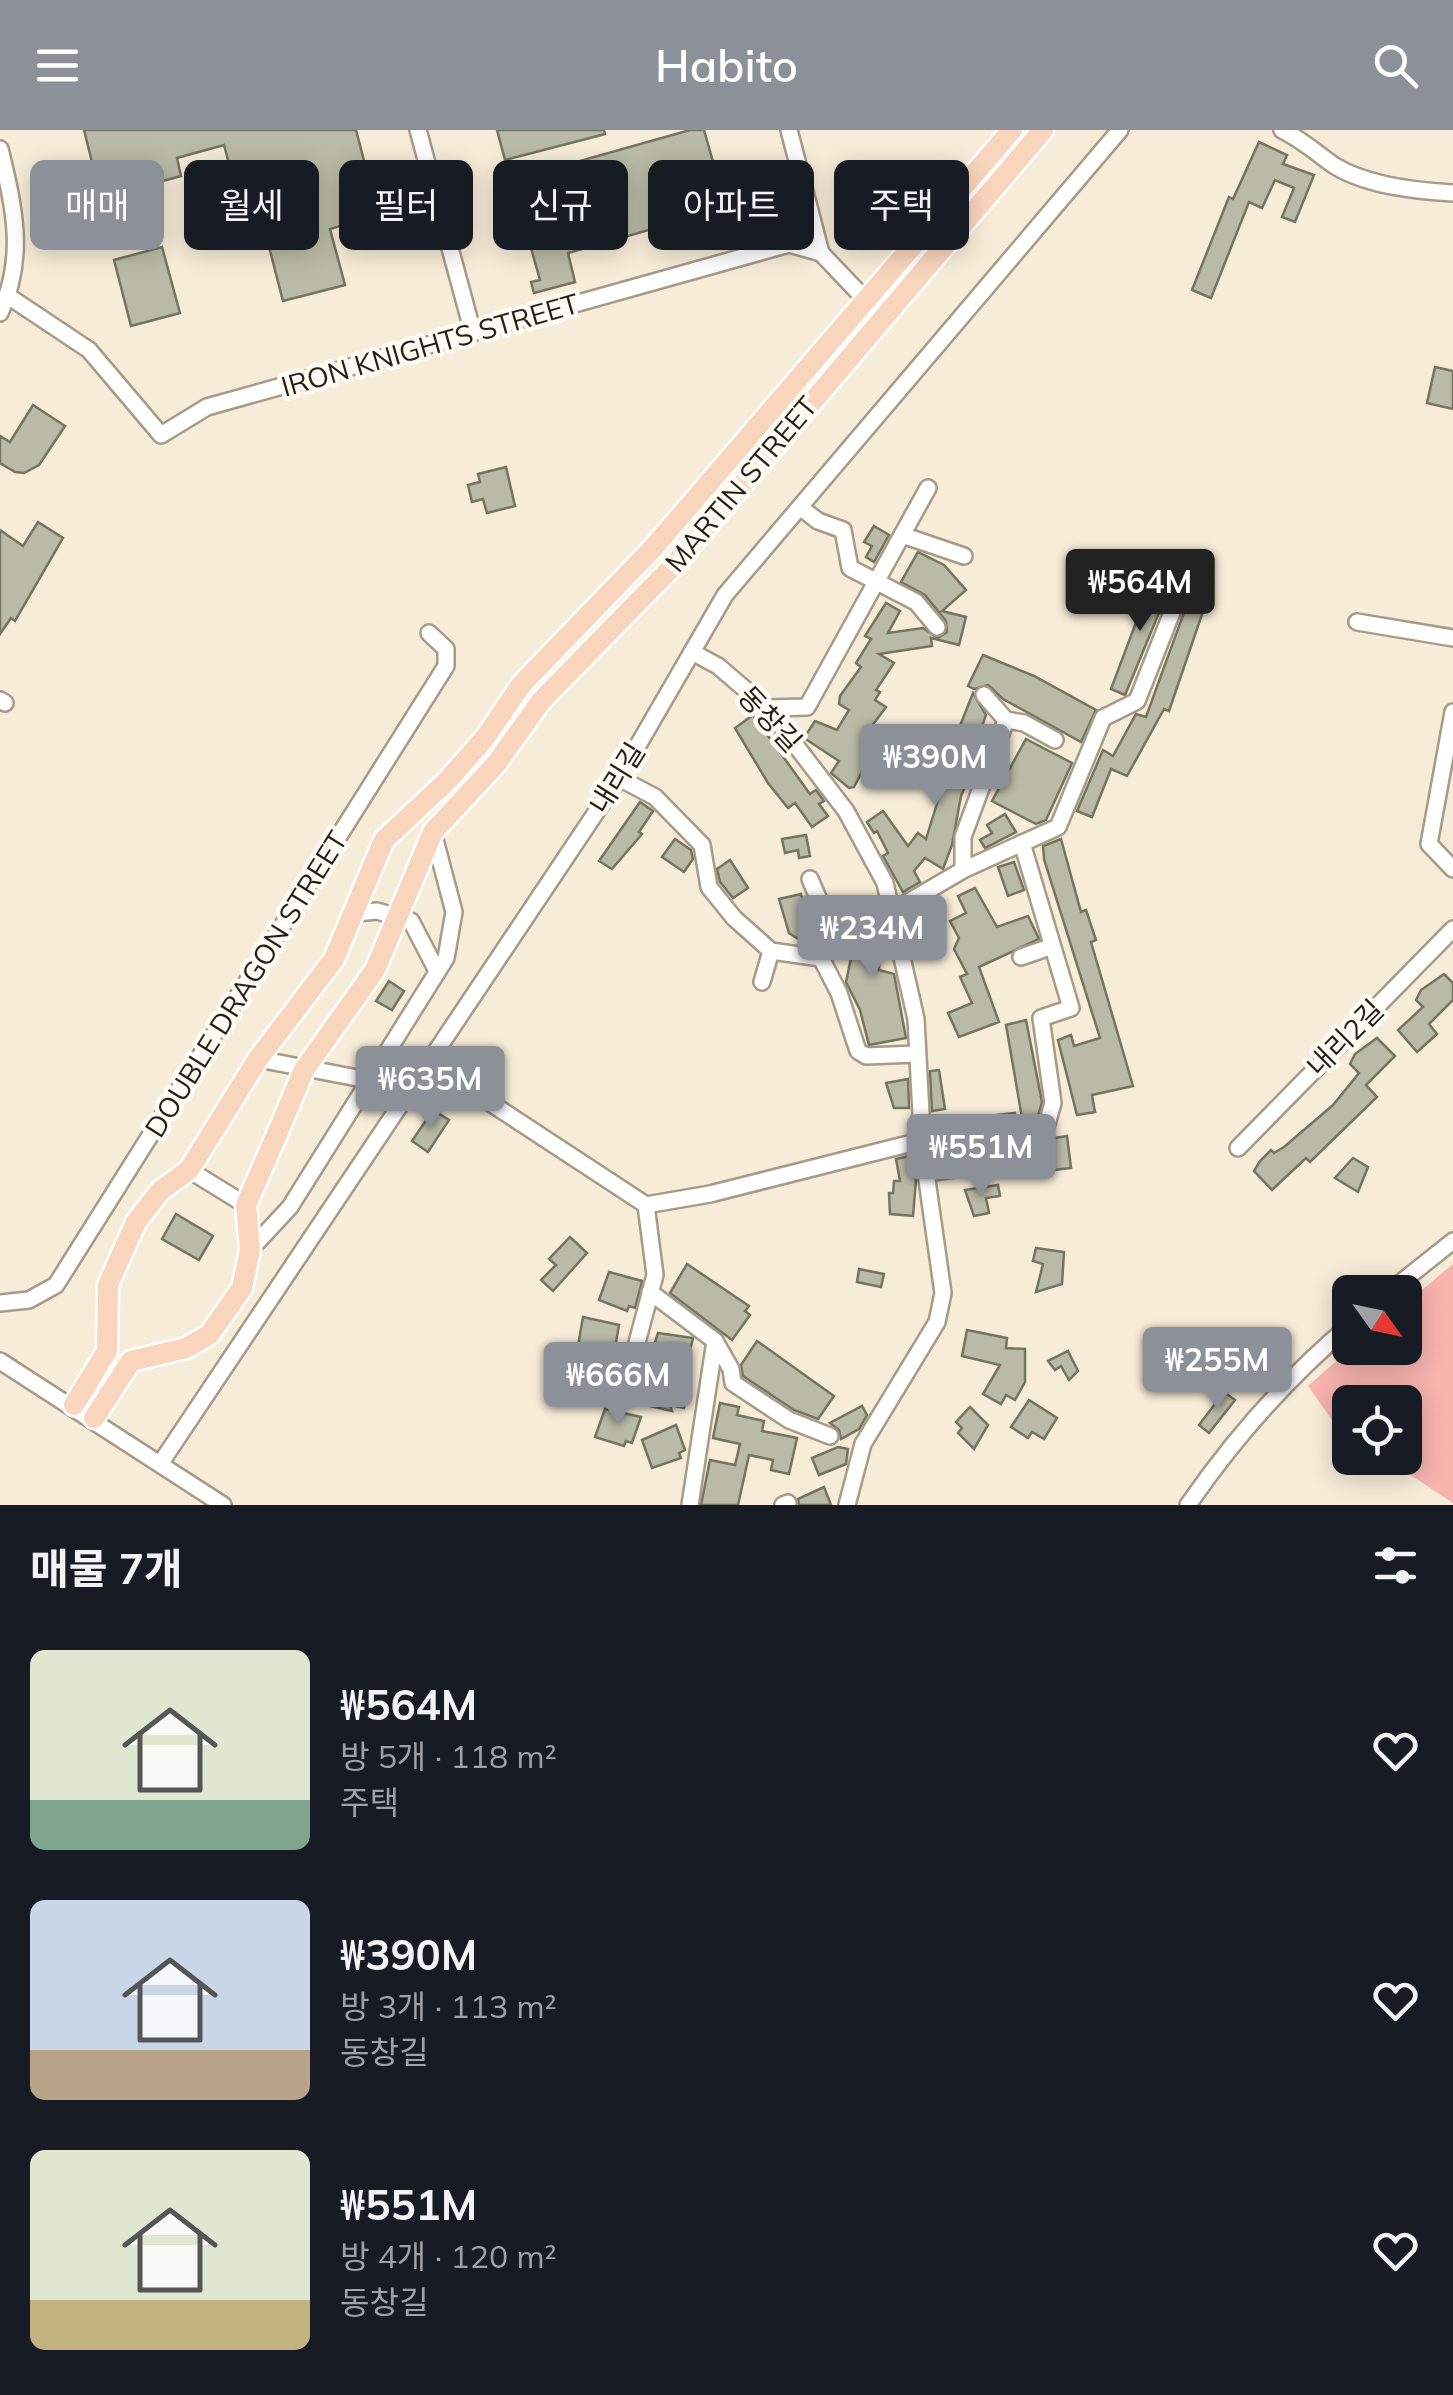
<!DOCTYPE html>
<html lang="ko">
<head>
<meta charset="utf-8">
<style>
  body { margin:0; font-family:Mulish,"Noto Sans KR",sans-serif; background:#20242c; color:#f1f3f6; height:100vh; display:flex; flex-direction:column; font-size:38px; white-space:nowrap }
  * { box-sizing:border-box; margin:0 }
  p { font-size:32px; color:#9ea1a6 }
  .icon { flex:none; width:55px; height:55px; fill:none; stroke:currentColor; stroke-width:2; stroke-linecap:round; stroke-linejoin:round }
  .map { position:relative; height:1375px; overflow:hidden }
  .panel { display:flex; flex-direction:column; background:#171b24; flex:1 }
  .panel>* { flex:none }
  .banner { position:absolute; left:30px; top:30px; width:1395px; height:90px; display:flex; gap:20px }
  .needle { width:65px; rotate:123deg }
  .buttons { position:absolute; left:1332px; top:1145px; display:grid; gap:20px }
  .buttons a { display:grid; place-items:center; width:90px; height:90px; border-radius:15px; background:#171b24; box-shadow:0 5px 25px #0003; font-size:50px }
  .price { position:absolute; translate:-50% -85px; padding:0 22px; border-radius:10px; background:#8c9099; color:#fff; font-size:32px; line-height:65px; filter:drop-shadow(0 2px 5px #0008) }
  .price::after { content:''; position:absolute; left:50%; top:60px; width:30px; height:22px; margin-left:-15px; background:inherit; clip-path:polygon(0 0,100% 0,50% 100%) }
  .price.active { background:#222; color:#fff }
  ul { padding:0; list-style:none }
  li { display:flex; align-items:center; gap:30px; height:250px; padding:0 30px }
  li span { display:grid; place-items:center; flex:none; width:280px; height:200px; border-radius:15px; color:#555 }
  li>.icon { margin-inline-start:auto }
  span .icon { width:120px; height:120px; fill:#fffc; stroke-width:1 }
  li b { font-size:42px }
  h2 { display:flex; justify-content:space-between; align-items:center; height:120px; padding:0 30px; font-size:42px }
  .chip { padding:0 35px; border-radius:15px; background:#171b24; box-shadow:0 5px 25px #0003; font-size:35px; line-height:90px }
  .chip.active { background:#8c9099; color:#fff }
  header { display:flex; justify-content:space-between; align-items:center; height:130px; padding:0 30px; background:#8c9099; color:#fff; font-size:45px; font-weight:600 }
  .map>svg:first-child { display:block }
</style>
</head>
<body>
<header><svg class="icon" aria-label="menu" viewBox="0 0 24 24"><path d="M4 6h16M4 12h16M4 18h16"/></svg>Habito<svg class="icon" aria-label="search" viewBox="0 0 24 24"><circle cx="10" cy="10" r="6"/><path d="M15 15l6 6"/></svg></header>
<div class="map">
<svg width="1453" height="1375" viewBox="0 0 1453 1375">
  <rect width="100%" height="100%" fill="#f7ecd7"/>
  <path fill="#f8b3ad" d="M1453,1134V1373L1385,1328H1405V1272H1350V1304L1334,1293L1308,1256L1351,1218H1405V1174Z"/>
  <g fill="#b9bba6" stroke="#737561" stroke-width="2.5">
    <path d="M84,0H356L374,69L352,75L357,91L330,99L345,155L283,171L252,51L235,56L224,15L177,28L181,46L118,63L115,51L98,56Z"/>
    <path d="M497,0H604L605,4L505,30Z"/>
    <path d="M690,0H704L726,78L568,123L575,152L534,163L531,152L540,150L512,50Z"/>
    <path d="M1259,12L1287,25L1283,34L1314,45L1295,92L1282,87L1294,58L1275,50L1262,78L1249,72L1211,168L1192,160L1229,67L1233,69Z"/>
    <path d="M162,117L180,183L131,196L114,130Z"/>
    <path d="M1435,237L1453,241V279L1427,273Z"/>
    <path d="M33,275L65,296L39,335L24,343L15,342L0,333V306L10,312Z"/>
    <path d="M506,337L515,376L487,383L483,369L472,372L468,355L480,352L478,344Z"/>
    <path d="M38,392L63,408L15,491L11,488L0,504V400L23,416Z"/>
    <path d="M874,396L889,405L874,432L866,427L872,416L864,412Z"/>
    <path d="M918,422L944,435L966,460L942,481L966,487L959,515L931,508L932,516L879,524L894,533L876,560L880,562L875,570L886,577L863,608L874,615L872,623L854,657L849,658L831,643L839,631L804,608L815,591L837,600L849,580L839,574L840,566L861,537L856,533L871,509L865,506L886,473L900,481L888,503L923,498L938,508L947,502L946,491L925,465L901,452Z"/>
    <path d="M1192,445L1213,452L1169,581L1164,579L1127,646L1111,639L1092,687L1077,681L1103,620L1113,626L1136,584L1146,587L1190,466Z"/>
    <path d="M1141,452L1168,461L1125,565L1111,559L1143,474L1136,468Z"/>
    <path d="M983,525L1034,546L1096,580L1081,612L1003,569L988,555L974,559L968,556Z"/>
    <path d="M973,563L986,585L969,634L974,636L961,666L952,715L943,739L925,728L914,741L920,752L903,762L883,726L888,723L877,701L874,703L867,692L883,681L908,716L918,703L926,709L948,638L944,636Z"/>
    <path d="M753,585L810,664L816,660L824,671L819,674L828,686L812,697L795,673L788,678L768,653L735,598Z"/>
    <path d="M1026,609L1072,633L1046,690L1036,694L992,671Z"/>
    <path d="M640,672L653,681L639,702L642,704L612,739L599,731Z"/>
    <path d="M1005,684L1016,702L985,718L980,710L992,703L987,695Z"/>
    <path d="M806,705L810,726L799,728L798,720L785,723L782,709Z"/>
    <path d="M675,709L691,720L693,729L684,742L662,727Z"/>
    <path d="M1061,709L1081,782L1086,780L1096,810L1091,812L1133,956L1092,965L1095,982L1077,985L1058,910L1071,905L1074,916L1100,908L1044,729L1043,716Z"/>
    <path d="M730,730L748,758L733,768L720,752L717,739Z"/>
    <path d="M1014,732L1024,760L1008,766L998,737Z"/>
    <path d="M975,758L997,797L1028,786L1039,809L979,837L999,892L959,907L948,883L972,873L960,847L967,844L954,819L959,808L950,791L966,783L958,766Z"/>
    <path d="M801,764L812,805L798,809L789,803L779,769Z"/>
    <path d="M925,776L936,796L918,806L910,784Z"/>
    <path d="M872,785V788L881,786L888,815L880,817L879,840L894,844L906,908L869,915L860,880L846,852L855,809L839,813V788Z"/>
    <path d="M1444,844L1453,853V870L1429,894L1437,904L1417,922L1398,900L1423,877L1416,870L1421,860Z"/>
    <path d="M389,851L404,861L392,880L376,871Z"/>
    <path d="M1026,890L1042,972L1038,986L1022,988L1006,895Z"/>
    <path d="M1377,908L1395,926L1366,955L1377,967L1310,1032L1306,1028L1272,1060L1254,1041L1260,1031L1271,1020L1274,1023L1284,1017L1333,975L1359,943L1350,934L1355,924Z"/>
    <path d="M939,940L945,979L932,981L930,941Z"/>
    <path d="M908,949L909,978H894L886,953Z"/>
    <path d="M433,980L449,990L428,1022L412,1011Z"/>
    <path d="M1015,983L1017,1005L1003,1007L996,985Z"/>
    <path d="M965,986L968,1017L943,1021L945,988Z"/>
    <path d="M1067,1006L1071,1038L1046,1041L1042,1010Z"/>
    <path d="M909,1026L916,1050L913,1086L890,1084L889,1063H893L894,1051H900L896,1029Z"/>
    <path d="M1353,1028L1368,1037L1358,1062L1335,1048Z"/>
    <path d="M998,1055L1000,1066L986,1068L989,1083L974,1086L965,1060Z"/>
    <path d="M176,1084L213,1106L199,1130L162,1109Z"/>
    <path d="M570,1107L587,1123L553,1161L541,1150L556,1135L549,1129Z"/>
    <path d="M1036,1118L1064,1122L1062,1154L1036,1162L1043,1134L1033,1131Z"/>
    <path d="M687,1134L749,1176L745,1181L750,1185L732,1210L670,1163Z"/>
    <path d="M859,1139L884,1144L881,1157L857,1152Z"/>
    <path d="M609,1142L642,1151L635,1178L629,1176L627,1181L599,1170Z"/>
    <path d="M583,1187L619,1195L606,1270L570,1261Z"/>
    <path d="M967,1200L1007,1208L1006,1218L1025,1219V1252L1015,1270L1006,1265L1001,1274L983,1264L1000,1235L962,1226Z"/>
    <path d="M658,1203L693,1208L683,1250L690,1251L684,1278L670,1275L672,1281L646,1275L656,1233L649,1231Z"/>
    <path d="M757,1211L834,1266L818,1289L794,1280L743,1246L741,1235Z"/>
    <path d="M1068,1221L1078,1241L1069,1250L1061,1236L1055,1240L1048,1231Z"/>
    <path d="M1224,1262L1235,1270L1209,1303L1199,1295Z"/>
    <path d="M1029,1270L1057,1288L1044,1309L1032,1302L1028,1308L1011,1297Z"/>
    <path d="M720,1273L739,1277L737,1285L764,1291L762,1301L797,1308L789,1344L771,1340L773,1330L749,1325L738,1375H701L710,1330L735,1335L740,1314L713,1308Z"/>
    <path d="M862,1276L867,1285L859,1299L841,1309L839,1300L830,1293Z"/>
    <path d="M970,1277L988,1295L974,1319L958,1303L962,1298L956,1292Z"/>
    <path d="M605,1279L641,1287L632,1313L626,1311L624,1316L595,1307Z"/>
    <path d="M676,1295L685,1320L679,1323L681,1328L652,1338L642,1310Z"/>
    <path d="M838,1317L848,1319L846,1334L819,1345L812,1328Z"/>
    <path d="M824,1357L831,1375H799L798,1369Z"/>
  </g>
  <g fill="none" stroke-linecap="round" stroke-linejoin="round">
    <g stroke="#a59b87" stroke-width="20">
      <g id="minor">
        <path d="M418,0L473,203"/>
        <path d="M789,0L821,123"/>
        <path d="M1282,0C1306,12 1317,24 1335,36C1368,56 1416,61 1453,63"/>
        <path d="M0,19C14,76 26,128 0,183"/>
        <path d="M8,166L89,220L161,305L207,277L789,114L821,123L882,187"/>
        <path d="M800,377L818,391L843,400L850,438L916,472L937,497"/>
        <path d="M902,405L964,426"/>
        <path d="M1357,492L1453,508"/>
        <path d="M692,522L718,536L767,578L846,681L885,753L916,889L921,984L916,1012L926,1043L943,1163L937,1192L863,1314L847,1375"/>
        <path d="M984,565L1006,590"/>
        <path d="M0,570L5,573"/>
        <path d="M767,578L807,577L928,358"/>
        <path d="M1453,582L1429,714L1453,739"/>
        <path d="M619,648L655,667L702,715L709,757L734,788L771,821L821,828L839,863L858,921L866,926L916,924"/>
        <path d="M1022,713L1071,878L1041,888L1053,973L1047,994"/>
        <path d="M963,740V707L1006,590L1024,593L1055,610"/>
        <path d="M810,749L830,796L821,828"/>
        <path d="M893,781L963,740L1058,697L1103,588L1137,571L1180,462"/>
        <path d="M356,783L377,781L411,791L437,841"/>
        <path d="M1021,827L1050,817"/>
        <path d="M762,852L771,821"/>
        <path d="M258,929L368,950"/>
        <path d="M428,932L646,1075L710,1064L916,1012"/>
        <path d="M1238,1018L1453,799"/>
        <path d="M189,1040L246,1075"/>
        <path d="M926,1043L961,1038L976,1025L998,1018"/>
        <path d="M250,1120L290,1077L446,828L454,782L433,702"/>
        <path d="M650,1162L715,1211L690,1375"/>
        <path d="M1389,1162L1453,1111"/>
        <path d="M0,1173L29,1170L56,1155L446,536V519L429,503"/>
        <path d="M715,1211L731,1239L733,1253L789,1290L830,1306"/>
        <path d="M0,1231L223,1375"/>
        <path d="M622,1269L655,1145L646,1075"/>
        <path d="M160,1334L619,648L725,465L1120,0"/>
        <path d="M783,1375L788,1373"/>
        <path d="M1188,1375C1235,1307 1287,1248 1350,1195"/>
      </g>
    </g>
    <g stroke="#fff" stroke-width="25">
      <g id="major">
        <path d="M74,1275L107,1221L108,1155L136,1092L160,1061L189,1040L258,929L334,829L384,710L446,652L485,608L521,555L654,417L1012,0"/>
        <path d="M94,1288L131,1231L186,1218L209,1205L242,1158L250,1120L246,1075L277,1004L304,940L375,840L433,702L496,634L541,571L673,436L1043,0"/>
      </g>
    </g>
    <use href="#minor" stroke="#fff" stroke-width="15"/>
    <use href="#major" stroke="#fad5be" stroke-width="20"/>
  </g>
  <g text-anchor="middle" stroke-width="9" stroke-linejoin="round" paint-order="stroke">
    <g font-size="28" fill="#231f18" stroke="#fffaf2">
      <text transform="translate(430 215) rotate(-16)" y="10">IRON KNIGHTS STREET</text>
      <text transform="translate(741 354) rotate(-50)" y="10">MARTIN STREET</text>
      <text transform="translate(770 589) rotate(47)" y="10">동창길</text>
      <text transform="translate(617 648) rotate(-58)" y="10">내리길</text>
      <text transform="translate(246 854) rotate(-58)" y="10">DOUBLE DRAGON STREET</text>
      <text transform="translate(1345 908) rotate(-45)" y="10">내리2길</text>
    </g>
  </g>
</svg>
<div class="buttons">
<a><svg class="needle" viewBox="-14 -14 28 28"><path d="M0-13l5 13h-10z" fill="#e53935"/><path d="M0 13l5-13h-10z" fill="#9ea1a6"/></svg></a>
<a><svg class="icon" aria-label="locate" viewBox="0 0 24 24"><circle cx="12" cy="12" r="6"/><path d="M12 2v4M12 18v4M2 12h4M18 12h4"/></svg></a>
</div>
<b class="price active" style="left:1140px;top:504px">₩564M</b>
<b class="price" style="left:935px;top:679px">₩390M</b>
<b class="price" style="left:872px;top:850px">₩234M</b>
<b class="price" style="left:430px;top:1001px">₩635M</b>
<b class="price" style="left:981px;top:1069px">₩551M</b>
<b class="price" style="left:1217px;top:1282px">₩255M</b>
<b class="price" style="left:618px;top:1297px">₩666M</b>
<div class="banner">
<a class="chip active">매매</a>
<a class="chip">월세</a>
<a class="chip">필터</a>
<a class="chip">신규</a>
<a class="chip">아파트</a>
<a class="chip">주택</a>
</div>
</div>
<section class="panel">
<h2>매물 7개<svg class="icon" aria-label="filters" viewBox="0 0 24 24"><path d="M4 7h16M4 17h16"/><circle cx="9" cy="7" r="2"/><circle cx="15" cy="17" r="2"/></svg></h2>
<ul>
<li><span style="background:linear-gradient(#dfe7d0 75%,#7fa58c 0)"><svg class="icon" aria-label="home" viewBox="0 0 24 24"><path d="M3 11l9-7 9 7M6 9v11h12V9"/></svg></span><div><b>₩564M</b><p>방 5개 · 118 m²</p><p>주택</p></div><svg class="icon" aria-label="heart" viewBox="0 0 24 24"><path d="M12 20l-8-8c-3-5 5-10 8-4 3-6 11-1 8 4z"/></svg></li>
<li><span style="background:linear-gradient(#c9d6e8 75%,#b9a48a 0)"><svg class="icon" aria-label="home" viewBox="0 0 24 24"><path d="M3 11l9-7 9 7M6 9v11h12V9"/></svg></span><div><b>₩390M</b><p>방 3개 · 113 m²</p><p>동창길</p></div><svg class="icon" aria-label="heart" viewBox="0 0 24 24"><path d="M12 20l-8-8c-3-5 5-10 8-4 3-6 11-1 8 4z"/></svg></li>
<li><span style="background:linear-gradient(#dfe7d0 75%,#c2b280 0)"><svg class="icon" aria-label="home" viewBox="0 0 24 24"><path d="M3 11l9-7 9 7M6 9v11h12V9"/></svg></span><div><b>₩551M</b><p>방 4개 · 120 m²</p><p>동창길</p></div><svg class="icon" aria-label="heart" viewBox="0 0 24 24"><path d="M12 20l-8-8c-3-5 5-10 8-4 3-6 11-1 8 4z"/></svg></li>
</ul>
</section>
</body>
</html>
